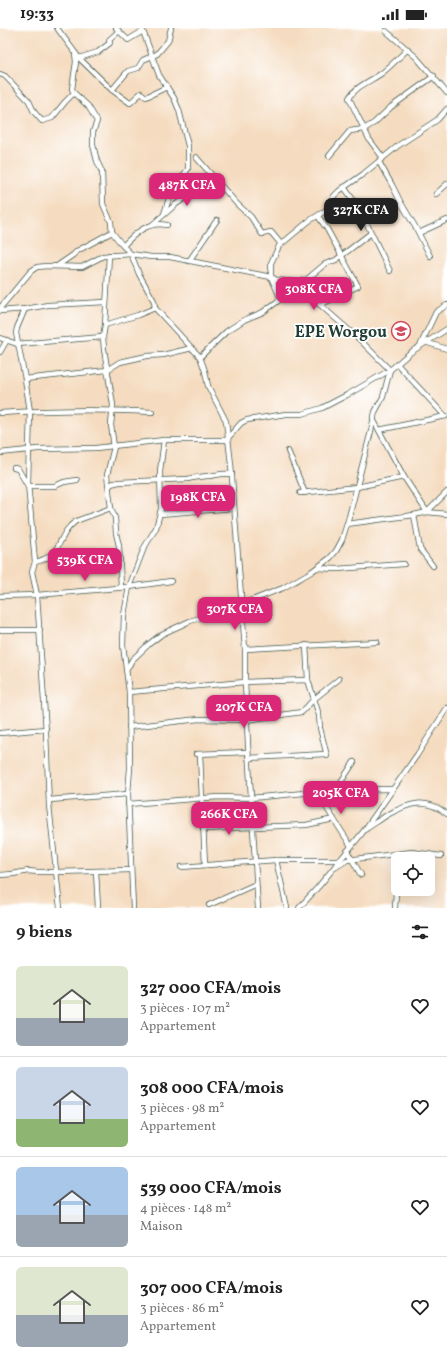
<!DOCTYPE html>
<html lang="fr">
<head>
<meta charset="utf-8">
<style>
  body { margin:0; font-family:Vollkorn,serif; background:#f6f6f6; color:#222; height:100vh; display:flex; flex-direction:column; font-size:15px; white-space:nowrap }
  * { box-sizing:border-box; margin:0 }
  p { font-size:13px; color:#767676 }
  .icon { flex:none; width:22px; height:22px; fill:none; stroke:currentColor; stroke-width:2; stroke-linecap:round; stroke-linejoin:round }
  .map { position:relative; height:880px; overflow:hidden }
  .details { display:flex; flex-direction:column; background:#fff; flex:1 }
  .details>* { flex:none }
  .tools { position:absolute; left:391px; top:824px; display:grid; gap:8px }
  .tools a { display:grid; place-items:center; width:44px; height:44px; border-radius:6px; background:#fff; box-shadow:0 4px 16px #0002; font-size:20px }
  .price { position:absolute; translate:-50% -34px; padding:0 9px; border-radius:8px; background:#db2777; color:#fff; font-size:13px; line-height:26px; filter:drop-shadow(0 1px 2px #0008) }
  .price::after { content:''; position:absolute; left:50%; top:24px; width:12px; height:9px; margin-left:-6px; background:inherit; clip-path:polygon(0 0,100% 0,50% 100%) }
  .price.active { background:#222; color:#fff }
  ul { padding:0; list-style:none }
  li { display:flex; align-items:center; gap:12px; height:100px; padding:0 16px }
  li+li { border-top:1px solid #e0e0e0 }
  li span { display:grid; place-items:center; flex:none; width:112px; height:80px; border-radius:6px; color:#555 }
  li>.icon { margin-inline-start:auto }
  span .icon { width:48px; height:48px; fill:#fffc; stroke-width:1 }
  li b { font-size:17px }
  h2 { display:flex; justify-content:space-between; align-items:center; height:48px; padding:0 16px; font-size:17px }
  .status { display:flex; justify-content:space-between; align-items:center; height:28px; padding:0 20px; background:#fff; direction:ltr }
  .status svg { height:11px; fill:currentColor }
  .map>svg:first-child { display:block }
</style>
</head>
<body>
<div class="status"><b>19:33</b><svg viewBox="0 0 49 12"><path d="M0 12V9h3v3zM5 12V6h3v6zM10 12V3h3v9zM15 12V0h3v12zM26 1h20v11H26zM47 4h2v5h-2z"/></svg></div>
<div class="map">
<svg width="447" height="880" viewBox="0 0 447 880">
  <rect width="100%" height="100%" fill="#fff"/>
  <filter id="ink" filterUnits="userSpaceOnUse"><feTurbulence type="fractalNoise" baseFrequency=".025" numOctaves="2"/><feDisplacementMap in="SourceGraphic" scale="8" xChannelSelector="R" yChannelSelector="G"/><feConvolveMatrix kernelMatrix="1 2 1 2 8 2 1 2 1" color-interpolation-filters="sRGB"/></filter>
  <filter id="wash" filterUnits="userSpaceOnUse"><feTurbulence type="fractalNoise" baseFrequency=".012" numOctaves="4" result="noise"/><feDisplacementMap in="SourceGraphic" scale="16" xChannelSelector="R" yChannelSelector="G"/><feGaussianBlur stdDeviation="0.9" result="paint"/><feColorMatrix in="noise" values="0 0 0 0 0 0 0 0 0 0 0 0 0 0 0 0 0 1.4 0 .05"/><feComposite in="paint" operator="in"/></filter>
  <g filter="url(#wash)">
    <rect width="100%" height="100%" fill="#f5dcc0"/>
  </g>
  <g filter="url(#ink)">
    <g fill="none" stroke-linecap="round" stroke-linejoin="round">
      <g stroke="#3f5549" stroke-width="6">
        <g id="minor">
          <path d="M57,0L79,30L112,62L130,75L141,65L146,69L167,59"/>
          <path d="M116,0L128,12L143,3L159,47L174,70L179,82L188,118V141L171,164L164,186"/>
          <path d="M386,3L416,29L447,65"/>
          <path d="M75,25L76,34L72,61L74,65L88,78L97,93L93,104V117L97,133L102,144L103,176L111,194L112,204L123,218L131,226L139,246L154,273L155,280L200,329L205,343L208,358L226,393L231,436L245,621V654L249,737L258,880"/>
          <path d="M79,30L98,24L110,15L109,12L119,3"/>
          <path d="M0,46L5,48L29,73L34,84L42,93L52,90L65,74L74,65"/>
          <path d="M112,62L128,43L138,40L143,32L157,26L168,13L171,0"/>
          <path d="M329,128L350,103L364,101L374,95L391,79L434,48"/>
          <path d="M196,129L237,176L251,189L262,206L271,204L281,216"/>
          <path d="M383,130L369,111L349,70C356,58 371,53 382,45C391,38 399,29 408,21"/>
          <path d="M379,134L392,157L401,175L416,200L430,228"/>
          <path d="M344,159L359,180L390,243"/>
          <path d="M436,166L447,156"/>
          <path d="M318,188L327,201L358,258L320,277"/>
          <path d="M152,197L175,177L214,150"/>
          <path d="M419,205L447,192"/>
          <path d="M123,218C135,205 148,193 167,197"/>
          <path d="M189,233L217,192"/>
          <path d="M57,238L73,227L77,223L112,204"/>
          <path d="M281,271L271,249V235L279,218L309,193L325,183L330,176L334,168L339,163L362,147L399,117L437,92L447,81"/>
          <path d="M0,280L31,243L37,239L47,238L82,239L103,228L131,226L151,229H170L271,249L277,252L297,254L306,252L325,236L336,232L371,205"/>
          <path d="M25,281L17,300L16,305L25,351L30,383L28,456L35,534L32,544L37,567L46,704L49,777L60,880"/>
          <path d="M0,283L25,281L48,277L106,274"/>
          <path d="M105,297L138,287L155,280"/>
          <path d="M0,310L17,316L103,309"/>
          <path d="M425,314L447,321"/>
          <path d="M420,318L436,284L447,277"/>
          <path d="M0,324L7,312"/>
          <path d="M200,329L227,303L244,292L263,284L285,268L295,266L310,268L359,311L390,342"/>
          <path d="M397,336L445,388"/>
          <path d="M25,351L107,342L120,334L147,328L163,327L192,320"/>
          <path d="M0,385C50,382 102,381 152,384"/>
          <path d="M373,391L404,449L427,484L447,464"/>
          <path d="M379,402L446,388"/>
          <path d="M228,410L241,395L247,392L286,386H302L322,380L347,367L390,342L411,324L447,301"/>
          <path d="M288,423L305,465"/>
          <path d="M0,425L38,421L96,420L164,412H228"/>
          <path d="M14,440L18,441L28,458H55L64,454L77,452"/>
          <path d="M109,459L111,456L119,454L188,451C195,449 201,449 208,448C217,447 222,445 232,446"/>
          <path d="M300,465L357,459L404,449"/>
          <path d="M111,480L115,490L116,505L119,518L121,559"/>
          <path d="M160,486L234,480"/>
          <path d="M414,487L420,521L433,538"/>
          <path d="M347,496L414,487L427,484L447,486"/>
          <path d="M35,534C64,528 56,507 76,493L111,480L107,447L114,419L111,397L113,377L104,321L103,309L105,297L109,227"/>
          <path d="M317,540L337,541L404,536"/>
          <path d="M0,568L37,567L129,559L171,553"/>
          <path d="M0,602H40"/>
          <path d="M306,617L308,652"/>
          <path d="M245,621L377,614"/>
          <path d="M127,641L132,632L149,616L162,606L190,593L232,580L283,560L311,544L330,530L336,523L342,512L349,489L371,403L375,384L383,369L390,342"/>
          <path d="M129,664L245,654L308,652L319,687L320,700L327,728"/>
          <path d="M129,699L199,691L246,692L302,684L313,672L339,651"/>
          <path d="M0,705L46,701"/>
          <path d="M196,726L248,724"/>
          <path d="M200,726L205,837"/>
          <path d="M248,730L326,726"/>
          <path d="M317,765L351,818"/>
          <path d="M49,772L128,766"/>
          <path d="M128,776L219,769L251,770L336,762L393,761"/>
          <path d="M325,778L354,734"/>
          <path d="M203,801L306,797L334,791"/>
          <path d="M366,801C373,796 380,792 387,787C409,775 426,769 447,786"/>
          <path d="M347,823L361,847"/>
          <path d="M276,832L287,880"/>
          <path d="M181,839L276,832H340"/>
          <path d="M336,839L347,832L412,824L441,828"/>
          <path d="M96,843L98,880"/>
          <path d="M0,847L13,846L28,843L38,844H56L131,842"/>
          <path d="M209,877L256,856"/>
          <path d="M133,880L128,766L130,740L129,664L123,617L124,587L129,559L144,520L156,500L161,481L160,443L164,412"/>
          <path d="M299,880L319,858L363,804L417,727L447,680"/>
          <path d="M395,880L397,849"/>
        </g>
      </g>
      <use href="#minor" stroke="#fff" stroke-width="4.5"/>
    </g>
  </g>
  <defs>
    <g id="school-ring" transform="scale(1)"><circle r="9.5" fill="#fff" stroke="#d1495b" stroke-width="1.5"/><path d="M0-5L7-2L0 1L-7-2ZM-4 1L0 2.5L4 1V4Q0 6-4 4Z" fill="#d1495b"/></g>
  </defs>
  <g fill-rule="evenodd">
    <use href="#school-ring" x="401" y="303"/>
  </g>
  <g text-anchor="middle" stroke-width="3.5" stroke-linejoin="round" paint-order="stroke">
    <g font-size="16" font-weight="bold" fill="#1f3d34" stroke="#fff" text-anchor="end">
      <text x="387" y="309">EPE Worgou</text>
    </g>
  </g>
</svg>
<div class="tools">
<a><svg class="icon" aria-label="locate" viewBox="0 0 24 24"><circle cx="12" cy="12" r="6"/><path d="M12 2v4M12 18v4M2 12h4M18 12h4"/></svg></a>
</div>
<b class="price" style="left:187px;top:179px">487K CFA</b>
<b class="price active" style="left:361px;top:204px">327K CFA</b>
<b class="price" style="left:314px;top:283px">308K CFA</b>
<b class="price" style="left:198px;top:491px">198K CFA</b>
<b class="price" style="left:85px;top:554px">539K CFA</b>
<b class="price" style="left:235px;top:603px">307K CFA</b>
<b class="price" style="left:244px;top:701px">207K CFA</b>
<b class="price" style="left:341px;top:787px">205K CFA</b>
<b class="price" style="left:229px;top:808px">266K CFA</b>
</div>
<section class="details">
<h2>9 biens<svg class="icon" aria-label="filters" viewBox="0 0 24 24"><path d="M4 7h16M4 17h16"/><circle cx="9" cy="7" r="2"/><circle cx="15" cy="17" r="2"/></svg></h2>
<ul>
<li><span style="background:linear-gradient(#dfe7d0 65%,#9aa5b1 0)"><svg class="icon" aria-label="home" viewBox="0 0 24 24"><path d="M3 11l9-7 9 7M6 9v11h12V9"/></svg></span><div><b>327 000 CFA/mois</b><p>3 pièces · 107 m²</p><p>Appartement</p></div><svg class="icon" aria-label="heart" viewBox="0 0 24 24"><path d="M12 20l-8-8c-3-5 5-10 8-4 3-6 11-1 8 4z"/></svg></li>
<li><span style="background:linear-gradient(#c9d6e8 65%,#8fb573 0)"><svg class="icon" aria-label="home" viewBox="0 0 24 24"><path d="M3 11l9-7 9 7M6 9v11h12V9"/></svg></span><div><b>308 000 CFA/mois</b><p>3 pièces · 98 m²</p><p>Appartement</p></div><svg class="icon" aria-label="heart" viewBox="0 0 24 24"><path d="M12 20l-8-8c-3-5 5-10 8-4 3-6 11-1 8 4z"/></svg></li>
<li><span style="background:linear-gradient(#a9c7e8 60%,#9aa5b1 0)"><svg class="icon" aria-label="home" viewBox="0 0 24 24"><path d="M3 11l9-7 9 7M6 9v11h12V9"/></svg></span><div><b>539 000 CFA/mois</b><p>4 pièces · 148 m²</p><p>Maison</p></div><svg class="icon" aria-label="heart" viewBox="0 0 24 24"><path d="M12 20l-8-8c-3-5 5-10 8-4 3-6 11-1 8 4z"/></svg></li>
<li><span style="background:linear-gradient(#dfe7d0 60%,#9aa5b1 0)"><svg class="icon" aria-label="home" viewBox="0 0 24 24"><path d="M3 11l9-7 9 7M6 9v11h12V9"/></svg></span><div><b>307 000 CFA/mois</b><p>3 pièces · 86 m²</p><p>Appartement</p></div><svg class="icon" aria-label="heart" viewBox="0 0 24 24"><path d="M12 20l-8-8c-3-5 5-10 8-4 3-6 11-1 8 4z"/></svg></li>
</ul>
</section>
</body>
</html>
